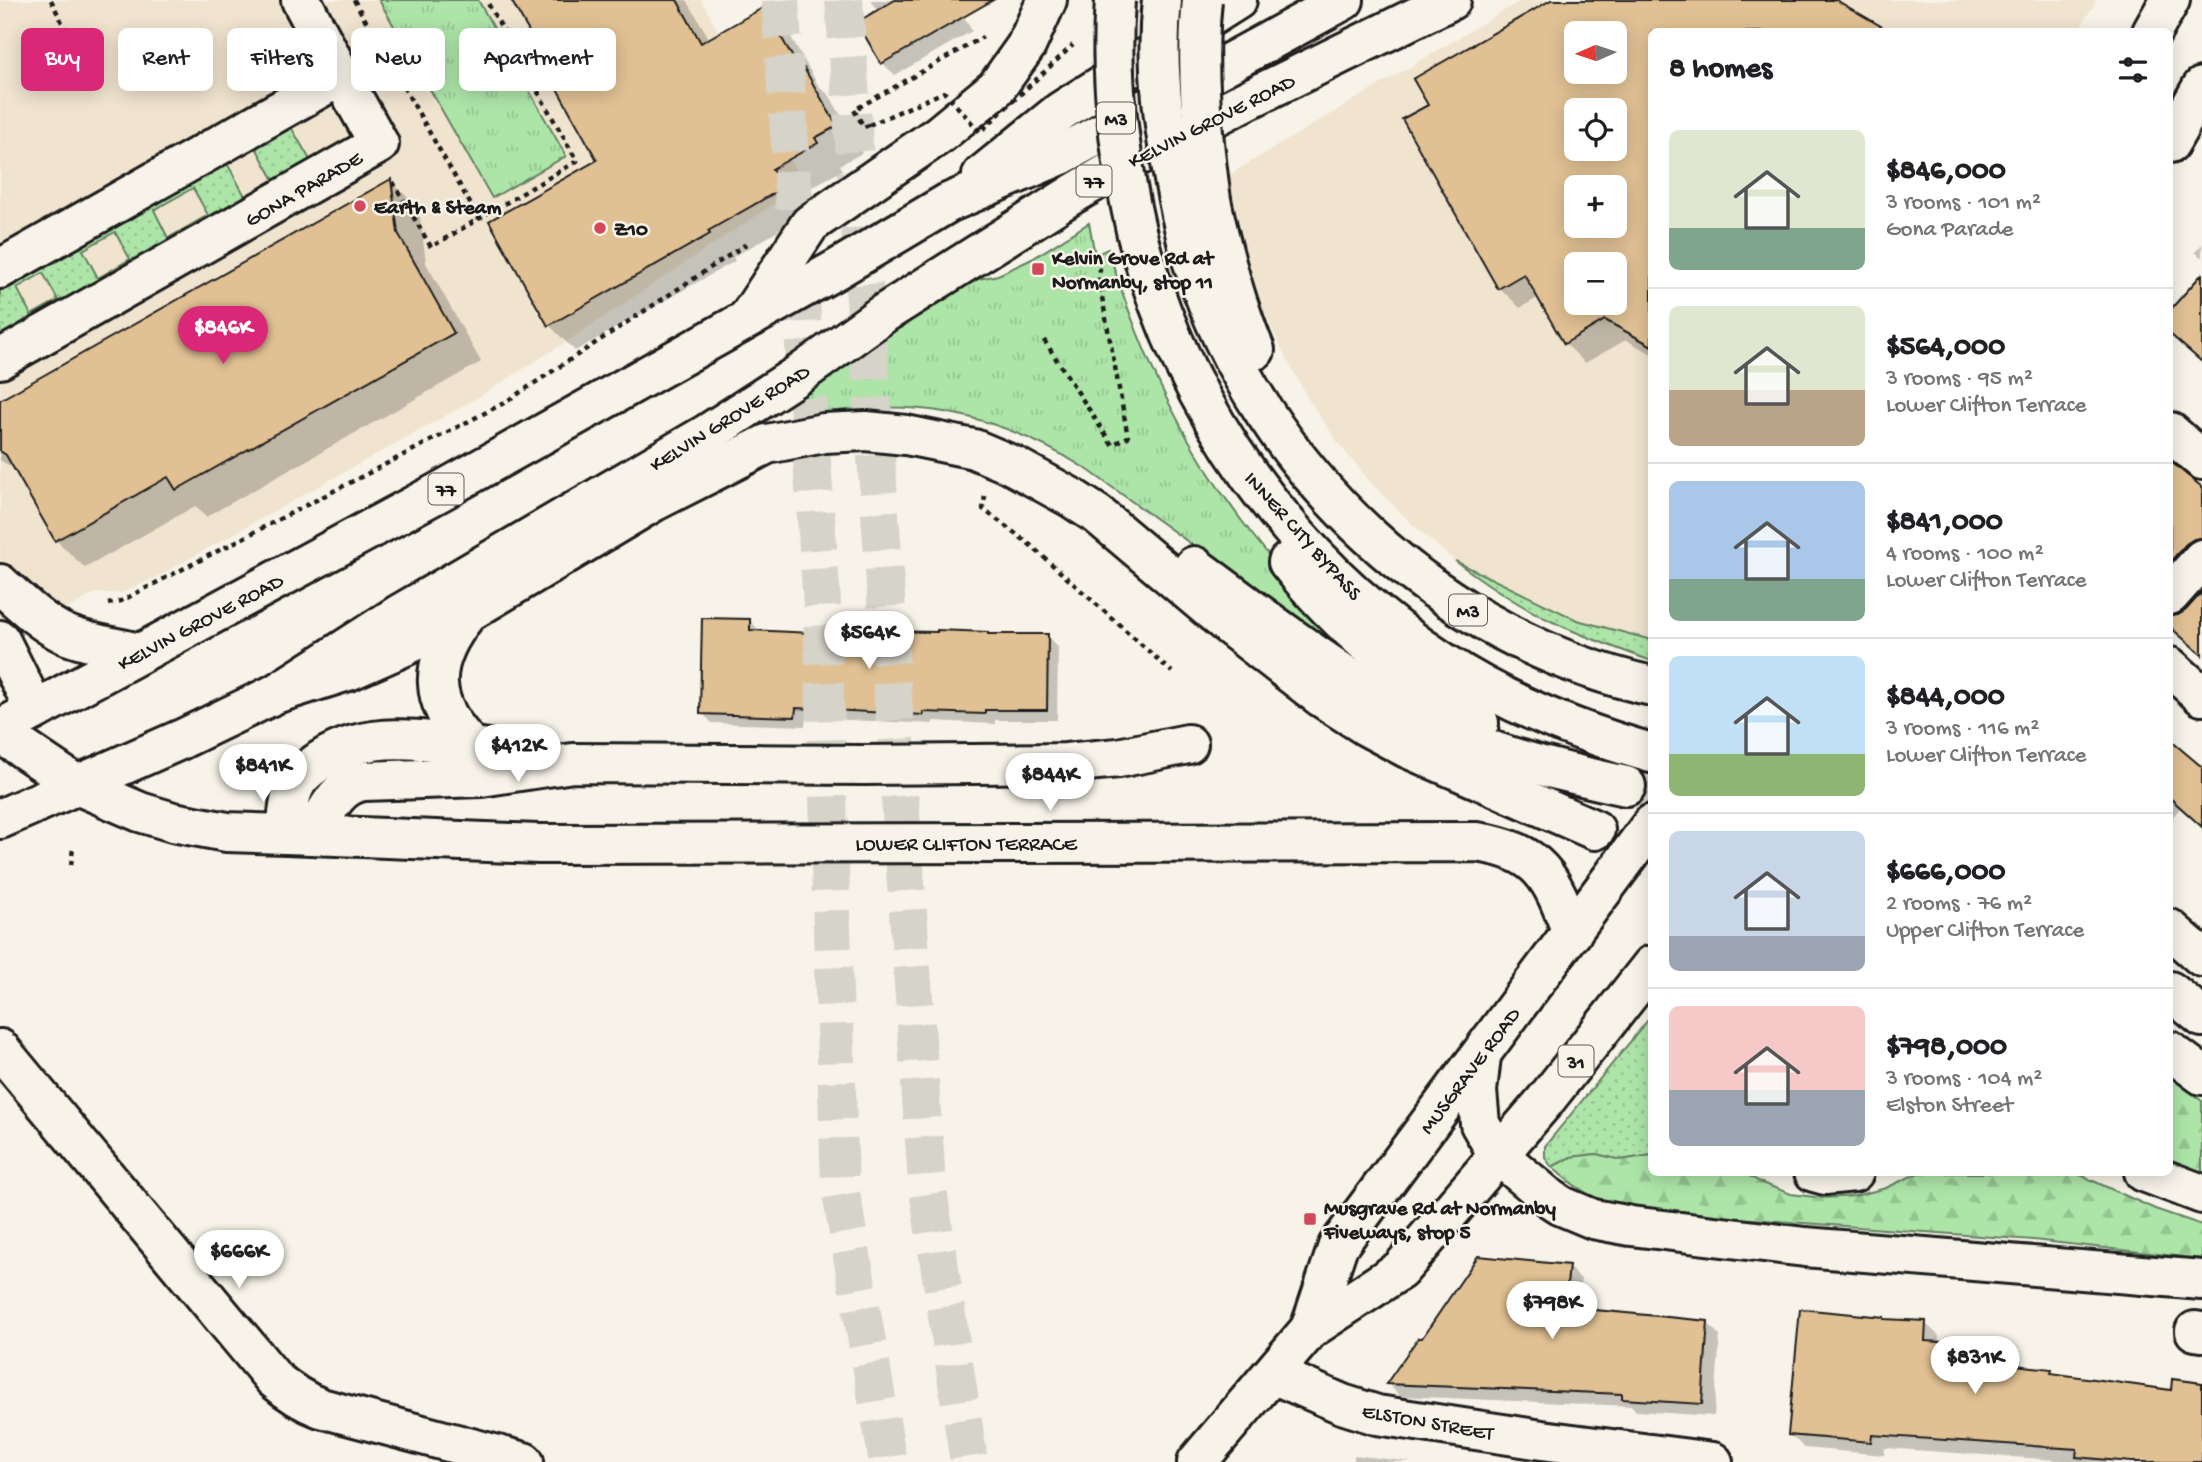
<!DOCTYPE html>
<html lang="en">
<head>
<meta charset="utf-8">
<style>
  body { margin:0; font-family:"Gochi Hand",sans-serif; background:#f6f6f6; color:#202124; height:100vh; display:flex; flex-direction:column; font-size:26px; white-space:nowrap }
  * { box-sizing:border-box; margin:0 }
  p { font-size:23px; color:#757577 }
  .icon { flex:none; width:38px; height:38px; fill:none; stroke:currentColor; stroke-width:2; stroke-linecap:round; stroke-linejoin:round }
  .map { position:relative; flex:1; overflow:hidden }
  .panel { position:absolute; left:1648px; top:28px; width:525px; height:1148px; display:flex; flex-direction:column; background:#fff; border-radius:10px; box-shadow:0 4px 18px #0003 }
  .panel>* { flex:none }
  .guide { position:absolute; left:21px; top:28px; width:665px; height:63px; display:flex; gap:14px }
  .needle { width:46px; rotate:267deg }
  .fabs { position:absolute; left:1564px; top:21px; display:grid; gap:14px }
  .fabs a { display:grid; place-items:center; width:63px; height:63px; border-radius:10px; background:#fff; box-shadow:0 4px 18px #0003; font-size:35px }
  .price { position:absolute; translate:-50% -60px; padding:0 16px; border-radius:24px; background:#fff; color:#222; font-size:23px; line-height:46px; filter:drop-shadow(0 2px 4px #0008) }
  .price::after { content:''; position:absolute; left:50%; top:42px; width:21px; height:16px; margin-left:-10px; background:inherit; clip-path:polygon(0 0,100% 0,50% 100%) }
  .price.selected { background:#db2777; color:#fff }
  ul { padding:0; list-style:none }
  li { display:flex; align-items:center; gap:21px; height:175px; padding:0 21px }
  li+li { border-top:2px solid #e0e0e0 }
  li span { display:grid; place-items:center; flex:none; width:196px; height:140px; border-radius:10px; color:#555 }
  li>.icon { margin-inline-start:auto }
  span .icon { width:84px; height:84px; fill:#fffc; stroke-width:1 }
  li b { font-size:30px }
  h2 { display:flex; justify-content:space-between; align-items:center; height:84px; padding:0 21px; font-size:30px }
  .tag { padding:0 24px; border-radius:10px; background:#fff; box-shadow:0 4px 18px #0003; font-size:24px; line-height:63px }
  .tag.selected { background:#db2777; color:#fff }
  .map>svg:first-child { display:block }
</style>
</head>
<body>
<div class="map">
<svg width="2202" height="1462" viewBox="0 0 2202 1462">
  <defs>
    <pattern id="grass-dots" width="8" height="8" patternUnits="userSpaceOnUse" patternTransform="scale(1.75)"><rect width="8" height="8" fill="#ade5a8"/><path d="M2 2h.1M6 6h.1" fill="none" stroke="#94c490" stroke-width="1.8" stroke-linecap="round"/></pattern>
    <pattern id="forest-firs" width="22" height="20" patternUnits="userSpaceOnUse" patternTransform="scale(1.75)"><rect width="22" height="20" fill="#ade5a8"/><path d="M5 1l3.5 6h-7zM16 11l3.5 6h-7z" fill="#94c490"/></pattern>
    <pattern id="park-tufts" width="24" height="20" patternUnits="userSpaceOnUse" patternTransform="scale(1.75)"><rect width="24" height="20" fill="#ade5a8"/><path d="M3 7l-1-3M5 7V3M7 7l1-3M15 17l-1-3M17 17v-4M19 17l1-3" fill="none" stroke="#94c490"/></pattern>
  </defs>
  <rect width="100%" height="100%" fill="#f7f3e8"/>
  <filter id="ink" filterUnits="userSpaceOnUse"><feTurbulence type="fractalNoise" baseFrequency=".0143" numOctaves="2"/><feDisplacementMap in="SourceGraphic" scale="14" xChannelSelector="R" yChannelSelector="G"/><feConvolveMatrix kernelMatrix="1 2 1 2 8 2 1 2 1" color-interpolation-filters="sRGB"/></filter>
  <g filter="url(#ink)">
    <g fill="#f0e4cf" fill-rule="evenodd">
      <path d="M0,0H701L804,184L572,338L479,397L153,579L121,593H95L0,647Z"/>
      <path d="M1522,0H2097L2078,31L1652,32V661L1601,644L1550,621L1501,593L1455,561L1412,524L1373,485L1338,443L1307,397L1281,348L1258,298L1241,245L1228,192L1227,176ZM1577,33H1615V72H1577ZM1577,110H1615V149H1577ZM1577,187H1615V226H1577ZM1577,264H1615V303H1577Z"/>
    </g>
    <g fill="url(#grass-dots)" stroke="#648062" stroke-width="2" fill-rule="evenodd">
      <path d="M285,117L316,170L275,182L250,137Z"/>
      <path d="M222,154L251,207L0,351V280ZM193,188L208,215L168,238L154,210ZM115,232L130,259L98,278L83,250ZM43,273L58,300L31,315L17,288Z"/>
      <path d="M1455,561L1577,620L1652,640V661C1618,649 1584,637 1551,621C1517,605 1486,583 1455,561Z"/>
      <path d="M1652,1015V1155L1621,1160L1596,1154L1571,1157L1552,1167L1545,1158V1146Z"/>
    </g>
    <g fill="url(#forest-firs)" stroke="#648062" stroke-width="2">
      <path d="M2170,1077L2202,1101V1182L2170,1171Z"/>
      <path d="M1596,1154L1621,1160L1652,1155V1172L1744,1173L1762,1183L1791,1194L1823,1198L1855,1196L1886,1188L1918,1173H2076L2155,1209L2202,1225V1259L2033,1240L1628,1210C1596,1200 1577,1190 1552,1167L1571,1157Z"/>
    </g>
    <g fill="url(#park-tufts)" stroke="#648062" stroke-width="2">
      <path d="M379,0H478L566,156L492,198Z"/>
      <path d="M1089,223L1095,255L1108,249C1141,356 1185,450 1255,538C1297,591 1346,639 1392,688L1088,470C992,410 906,394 796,418L791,409L820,378L950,285L998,275L1032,259Z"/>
    </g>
    <g fill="#0003" fill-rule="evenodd">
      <path d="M513,0H687L710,40L764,9L790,35L818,85L830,96L862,153L840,165L843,170L797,195L808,214L733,257L735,261L575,351L549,325L600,160Z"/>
      <path d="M871,0H955L972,31L895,75L882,63L859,23L878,12Z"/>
      <path d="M1555,0H1832L1652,32V354L1626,340L1585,363L1565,343L1539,297L1520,308L1500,288L1430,105ZM1577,33H1615V72H1577ZM1577,110H1615V149H1577ZM1577,187H1615V226H1577ZM1577,264H1615V303H1577Z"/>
      <path d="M391,181L419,209L426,263L481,362L206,517L195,506L85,568L56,540L17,471L0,460V402Z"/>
      <path d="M2202,244V258L2195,252Z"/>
      <path d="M2170,463L2202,490V559L2170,586Z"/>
      <path d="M750,621L760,631L879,638L1047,636L1058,647L1057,720H995V724L933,721V724L806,718L805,726L712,723L702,713Z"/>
      <path d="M2170,743L2202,770V826L2181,807L2170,820Z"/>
      <path d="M1568,1267L1581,1279L1579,1299L1589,1309L1708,1323L1720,1336L1714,1416L1636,1411L1632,1406L1400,1396L1388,1384Z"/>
      <path d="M1886,1321L1925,1323L1939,1336V1344L1971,1346L1985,1360V1363L2051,1371L2056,1376L2172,1392L2202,1385V1462H2084L1885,1448L1884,1455L1804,1448L1790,1434Z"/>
      <path d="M1354,1455L1411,1462H1354Z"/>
    </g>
    <g fill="#e1c194" stroke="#1c1c1c" stroke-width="2" fill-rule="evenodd">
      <path d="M511,0H677L701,43L764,7L800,70L804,68L837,126L815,138L818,143L772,169L783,188L708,231L710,234L548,326L489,221L597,160L546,69L549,67Z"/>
      <path d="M895,0H993L881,64L857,22Z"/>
      <path d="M1551,0H1836L1891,32H1652V346L1605,320L1564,344L1524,274L1498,289L1402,119L1428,105L1413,79ZM1577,33H1615V72H1577ZM1577,110H1615V149H1577ZM1577,187H1615V226H1577ZM1577,264H1615V303H1577Z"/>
      <path d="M391,179L398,233L454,333L176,490L168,477L55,541L6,455L0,451V400Z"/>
      <path d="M2202,274V362L2170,334V310Z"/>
      <path d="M2170,461L2202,487V538L2194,539L2186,544L2170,562Z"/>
      <path d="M2202,592V655L2170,627V616L2178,615L2186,610Z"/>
      <path d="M702,618L750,619V630L877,636L878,631L937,632V630L988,632V634H1048L1047,710H985V714L923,712V715L796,708L795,717L700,714Z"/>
      <path d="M2170,740L2202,767V827L2170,798Z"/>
      <path d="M1478,1256L1569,1265L1566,1295H1577L1575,1308L1708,1321L1702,1404L1622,1399V1394L1386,1384L1418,1338H1422Z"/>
      <path d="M1800,1309L1884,1317V1319L1926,1321L1925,1341L1972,1344L1971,1360L2052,1369L2051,1373L2171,1390L2172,1379L2202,1383V1462H2131L2076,1457L2077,1449L1872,1435L1871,1442L1788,1435Z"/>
    </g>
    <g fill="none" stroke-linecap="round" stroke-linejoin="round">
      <g stroke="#d6d3c9" stroke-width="38" stroke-dasharray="38 19" stroke-linecap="butt">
        <path d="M780,0L822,604L840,1187L888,1462"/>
        <path d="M844,0L927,1183L969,1462"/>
        <path d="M1626,786L1652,792"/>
      </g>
      <g stroke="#1c1c1c" stroke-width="44">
        <g id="minor">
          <path d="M301,0L341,76"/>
          <path d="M0,269L341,76L379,144L0,359"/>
          <path d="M2170,432L2202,460"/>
          <path d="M0,584C20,602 40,622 65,634C88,644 115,647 139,653"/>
          <path d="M2170,595L2202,559"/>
          <path d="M0,640L35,710"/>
          <path d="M2170,667L2202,696"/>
          <path d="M77,785L140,812L173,822L227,832L286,834L539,844L1477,842C1541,852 1551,876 1572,933"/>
          <path d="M286,834C288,817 288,797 297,782C303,772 313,766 321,760C372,726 439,742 495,750"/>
          <path d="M313,835C326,813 336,785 364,781L481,777L573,763L863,765L1066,763L1118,758L1188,744"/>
          <path d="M0,1049L274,1379C289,1392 302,1401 321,1408L524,1462"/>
          <path d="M2195,1331L2202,1332"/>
          <path d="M1273,1374L1342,1404L1377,1415L1542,1440L1713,1462"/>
        </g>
      </g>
      <g stroke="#1c1c1c" stroke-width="44">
        <g id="major">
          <path d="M2152,32L2170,0"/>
          <path d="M2170,143L2202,87"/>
          <path d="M982,175L1061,111L1237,0"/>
          <path d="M0,729L441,491L837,269L948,203L1061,155L1344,0"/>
          <path d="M0,733L77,785"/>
          <path d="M0,819L182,739L275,694L398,615L707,434L804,371L883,314L1073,194L1136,157L1251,98L1451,0"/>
          <path d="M1310,1329L1338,1246L1652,824"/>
          <path d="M1197,1462L1310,1329L1400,1270L1544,1102L1652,965"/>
        </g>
      </g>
      <g stroke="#1c1c1c" stroke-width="44">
        <g id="highway">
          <path d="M1211,200C1222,252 1235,302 1255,350"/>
          <path d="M1181,214C1185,231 1188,249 1194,266C1261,471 1441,640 1652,686"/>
          <path d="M1137,235C1183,409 1291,563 1443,662C1507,704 1578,732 1651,753"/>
          <path d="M748,318L810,224L940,134L996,88L1026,46L1047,0"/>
          <path d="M1288,562C1339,627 1408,682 1479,723"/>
          <path d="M1194,566C1281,630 1366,699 1467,741C1518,762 1572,774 1626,786"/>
          <path d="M466,615C428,663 427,702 472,747"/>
          <path d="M275,694L348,671L407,645L467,613L653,502L767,444L824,433L866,431L906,435L974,449L1014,466L1072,498L1098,515L1226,623L1321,697L1366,726L1407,748L1595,830"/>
          <path d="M2170,929L2202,957"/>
          <path d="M2170,991L2202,1017"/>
          <path d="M2170,1051L2202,1075"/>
          <path d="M1481,1056L1477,1091L1480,1124L1498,1155L1547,1196L1562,1206L1593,1219L1631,1226L1805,1247L2202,1280"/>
          <path d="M1814,1172L1825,1175L1854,1172"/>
          <path d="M2144,1172L2202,1194"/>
        </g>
      </g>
      <g stroke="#1c1c1c" stroke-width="4.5" stroke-dasharray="5 5" stroke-linecap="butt">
        <path d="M51,0L74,47"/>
        <path d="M354,0L479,219"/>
        <path d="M869,125L864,127L854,110L983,37"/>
        <path d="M393,182L431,247L577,161L486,0"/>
        <path d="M1044,340L1112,445L1128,437L1099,281L1101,255"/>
        <path d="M985,496L983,509L1028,543L1172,672"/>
        <path d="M108,604L121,601L504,403L748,243"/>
        <path d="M71,865L73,848"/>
      </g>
      <use href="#minor" stroke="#f7f3e8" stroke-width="38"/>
      <use href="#major" stroke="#f7f3e8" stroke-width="38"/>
      <use href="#highway" stroke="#f7f3e8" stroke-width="38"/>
      <g stroke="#1c1c1c" stroke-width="44" stroke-linecap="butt">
        <g id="highway-bridge">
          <path d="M1115,0C1109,80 1119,157 1137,235"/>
          <path d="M1162,0C1154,72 1166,144 1181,214"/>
          <path d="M1202,0C1195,67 1202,134 1211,200"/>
        </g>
      </g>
      <path stroke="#1c1c1c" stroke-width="4.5" stroke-dasharray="5 5" stroke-linecap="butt" d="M869,125L944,92L980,132L1073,45"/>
      <use href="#highway-bridge" stroke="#f7f3e8" stroke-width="38"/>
    </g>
  </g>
  <g fill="#d1495b" stroke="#f7f3e8" stroke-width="2.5">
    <circle cx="360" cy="206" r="7"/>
    <circle cx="600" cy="228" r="7"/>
    <rect x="1031" y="262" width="14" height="14" rx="3.5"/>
    <rect x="1303" y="1212" width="14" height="14" rx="3.5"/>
  </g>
  <g text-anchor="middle" stroke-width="5" stroke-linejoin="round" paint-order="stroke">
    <g fill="#f7f3e8" stroke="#5e5c59" stroke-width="2">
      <rect x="1097" y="102.5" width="38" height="31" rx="5"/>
      <rect x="1076.5" y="165.5" width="35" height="31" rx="5"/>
      <rect x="428.5" y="473.5" width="35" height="31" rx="5"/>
      <rect x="1449" y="594.5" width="38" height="31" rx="5"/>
      <rect x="1558.5" y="1045.5" width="35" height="31" rx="5"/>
    </g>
    <g font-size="19" font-weight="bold" fill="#1c1c1c">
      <text x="1116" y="125">M3</text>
      <text x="1094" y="188">77</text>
      <text x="446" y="496">77</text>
      <text x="1468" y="617">M3</text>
      <text x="1576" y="1068">31</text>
    </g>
    <g font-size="21" fill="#1c1c1c" stroke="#f7f3e8">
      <text transform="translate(1211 120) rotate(-27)" y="7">KELVIN GROVE ROAD</text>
      <text transform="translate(303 188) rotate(-30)" y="7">GONA PARADE</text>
      <text transform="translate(729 417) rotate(-32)" y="7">KELVIN GROVE ROAD</text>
      <text transform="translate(1304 535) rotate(48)" y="7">INNER CITY BYPASS</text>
      <text transform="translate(200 621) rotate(-28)" y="7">KELVIN GROVE ROAD</text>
      <text x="966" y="850">LOWER CLIFTON TERRACE</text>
      <text transform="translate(1469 1070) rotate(-53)" y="7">MUSGRAVE ROAD</text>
      <text transform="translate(1428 1421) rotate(10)" y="7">ELSTON STREET</text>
    </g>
    <g font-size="21" font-weight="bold" fill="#1c1c1c" stroke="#f7f3e8" text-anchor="start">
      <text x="374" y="213">Earth &amp; Steam</text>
      <text x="614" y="235">Z10</text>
      <text x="1052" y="264">Kelvin Grove Rd at<tspan x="1052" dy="24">Normanby, stop 11</tspan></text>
      <text x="1324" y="1214">Musgrave Rd at Normanby<tspan x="1324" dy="24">Fiveways, stop 5</tspan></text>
    </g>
  </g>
</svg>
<div class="fabs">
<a><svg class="needle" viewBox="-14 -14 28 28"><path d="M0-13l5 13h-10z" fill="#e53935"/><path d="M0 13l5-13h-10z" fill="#757577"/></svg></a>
<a><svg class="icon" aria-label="locate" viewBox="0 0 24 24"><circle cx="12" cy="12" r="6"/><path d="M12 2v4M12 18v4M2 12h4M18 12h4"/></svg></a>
<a>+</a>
<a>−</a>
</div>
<b class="price selected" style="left:223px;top:366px">$846K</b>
<b class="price" style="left:869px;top:671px">$564K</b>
<b class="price" style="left:518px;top:784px">$412K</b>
<b class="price" style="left:263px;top:804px">$841K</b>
<b class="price" style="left:1050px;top:813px">$844K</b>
<b class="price" style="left:239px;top:1290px">$666K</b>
<b class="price" style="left:1552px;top:1341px">$798K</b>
<b class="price" style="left:1975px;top:1396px">$831K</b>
<div class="guide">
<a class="tag selected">Buy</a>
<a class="tag">Rent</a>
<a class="tag">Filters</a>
<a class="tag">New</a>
<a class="tag">Apartment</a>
</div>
<section class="panel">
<h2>8 homes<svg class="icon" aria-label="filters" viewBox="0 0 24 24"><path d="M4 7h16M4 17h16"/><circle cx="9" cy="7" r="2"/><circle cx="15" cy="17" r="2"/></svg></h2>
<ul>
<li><span style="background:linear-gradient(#dfe7d0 70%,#7fa58c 0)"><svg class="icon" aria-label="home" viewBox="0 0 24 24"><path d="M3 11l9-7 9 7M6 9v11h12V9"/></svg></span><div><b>$846,000</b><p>3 rooms · 101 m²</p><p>Gona Parade</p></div></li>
<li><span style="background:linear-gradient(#dfe7d0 60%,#b9a48a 0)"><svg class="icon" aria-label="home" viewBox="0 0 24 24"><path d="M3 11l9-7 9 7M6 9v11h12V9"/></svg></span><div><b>$564,000</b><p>3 rooms · 95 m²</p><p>Lower Clifton Terrace</p></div></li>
<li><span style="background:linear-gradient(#a9c7e8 70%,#7fa58c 0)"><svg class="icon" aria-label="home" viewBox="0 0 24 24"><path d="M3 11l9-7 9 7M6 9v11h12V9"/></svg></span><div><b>$841,000</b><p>4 rooms · 100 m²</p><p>Lower Clifton Terrace</p></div></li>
<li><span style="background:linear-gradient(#bfe0f5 70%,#8fb573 0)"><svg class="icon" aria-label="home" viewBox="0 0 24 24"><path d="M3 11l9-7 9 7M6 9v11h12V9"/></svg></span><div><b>$844,000</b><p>3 rooms · 116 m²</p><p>Lower Clifton Terrace</p></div></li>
<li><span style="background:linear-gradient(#c9d6e8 75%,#9aa5b1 0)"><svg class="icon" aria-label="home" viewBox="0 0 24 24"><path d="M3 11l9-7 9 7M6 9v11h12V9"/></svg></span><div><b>$666,000</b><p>2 rooms · 76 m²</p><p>Upper Clifton Terrace</p></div></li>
<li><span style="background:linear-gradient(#f6c9c9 60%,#9aa5b1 0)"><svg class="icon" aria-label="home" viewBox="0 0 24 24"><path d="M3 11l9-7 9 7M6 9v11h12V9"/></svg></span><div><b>$798,000</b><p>3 rooms · 104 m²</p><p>Elston Street</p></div></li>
</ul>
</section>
</div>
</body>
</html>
